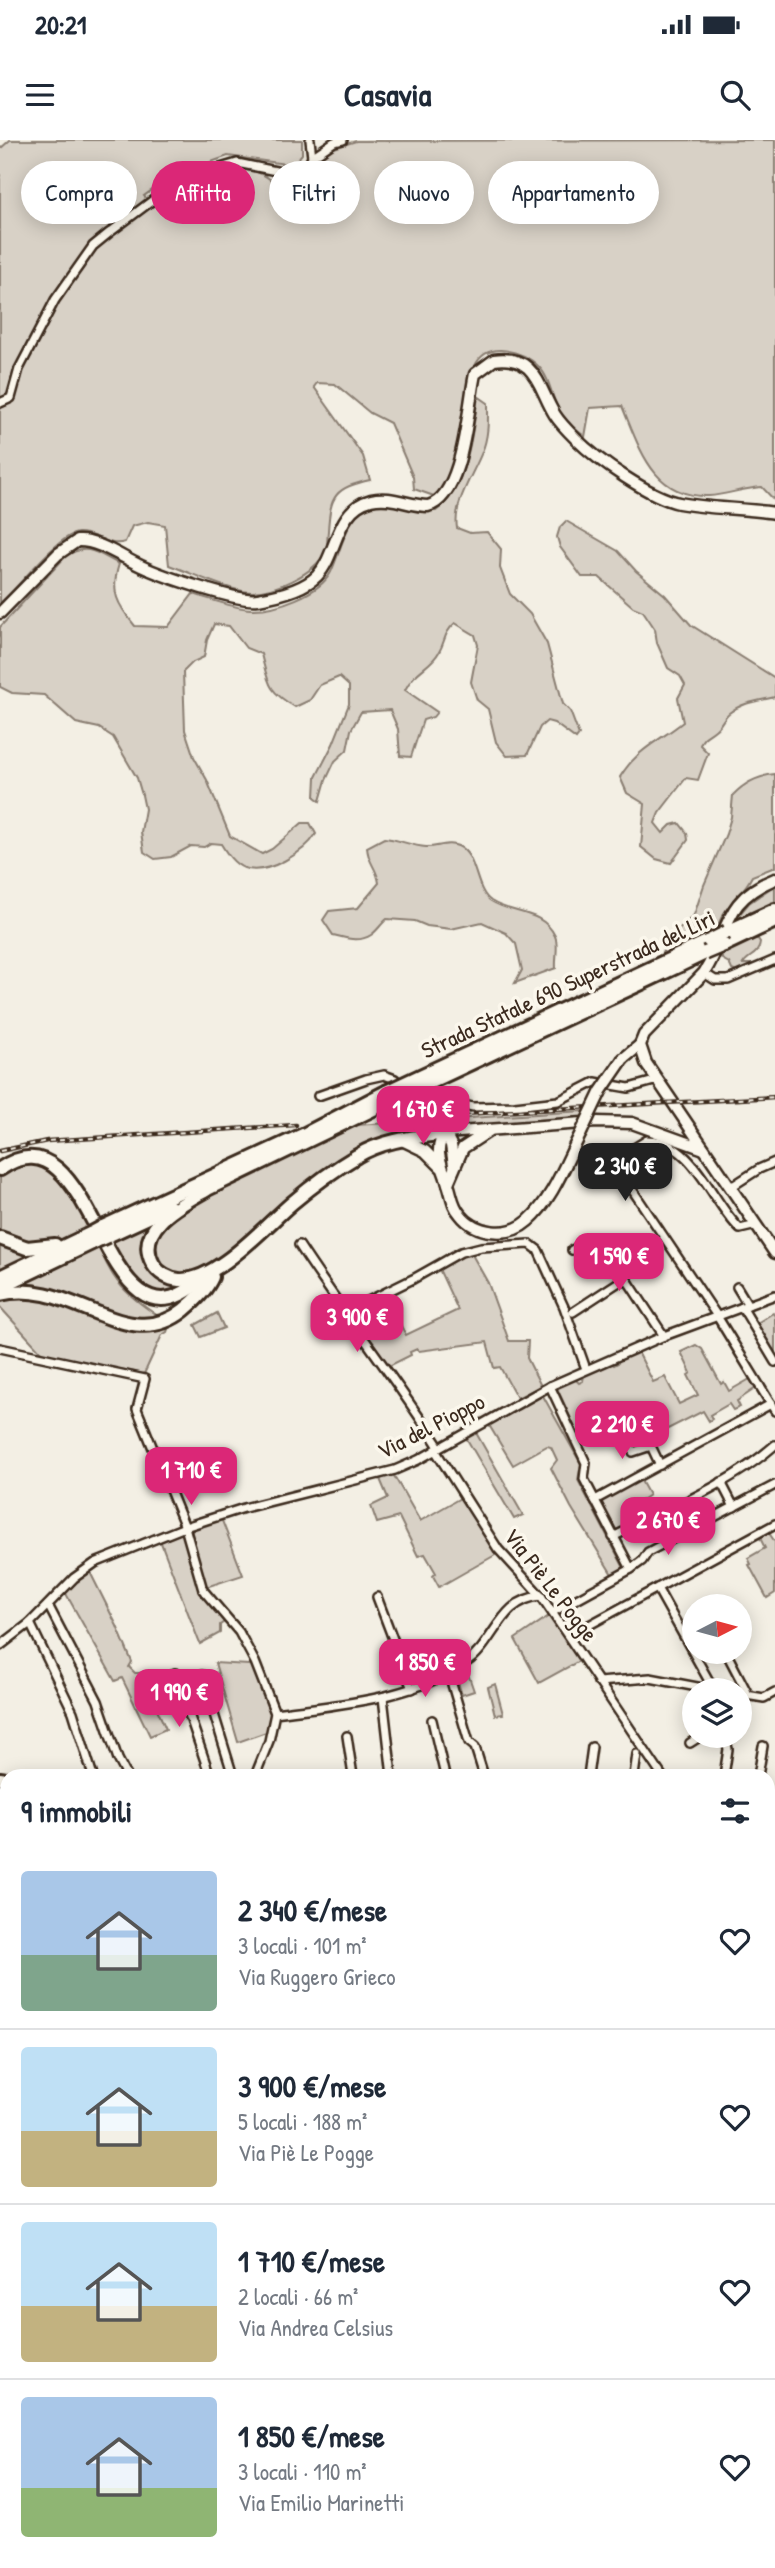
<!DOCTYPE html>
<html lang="it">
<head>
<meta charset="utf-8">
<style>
  body { margin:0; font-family:"Patrick Hand",sans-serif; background:#f6f6f7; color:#1f2937; height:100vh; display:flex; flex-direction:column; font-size:26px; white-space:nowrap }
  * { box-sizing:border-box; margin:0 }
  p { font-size:23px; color:#747a83 }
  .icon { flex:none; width:38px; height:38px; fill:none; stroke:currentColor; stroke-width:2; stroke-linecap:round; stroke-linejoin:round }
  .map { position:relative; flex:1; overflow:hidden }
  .panel { position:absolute; left:0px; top:1629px; width:775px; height:800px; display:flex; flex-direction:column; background:#fff; border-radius:21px 21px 0 0; box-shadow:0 4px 18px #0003 }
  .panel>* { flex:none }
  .hud { position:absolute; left:21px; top:21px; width:733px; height:63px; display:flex; gap:14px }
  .needle { width:46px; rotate:84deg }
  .fabs { position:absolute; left:682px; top:1454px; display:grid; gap:14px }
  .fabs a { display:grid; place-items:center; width:70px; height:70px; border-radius:50%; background:#fff; box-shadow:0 4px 18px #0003; font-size:35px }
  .price { position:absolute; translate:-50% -60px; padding:0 16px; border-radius:14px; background:#db2777; color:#fff; font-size:23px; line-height:46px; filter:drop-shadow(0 2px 4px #0008) }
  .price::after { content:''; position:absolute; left:50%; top:42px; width:21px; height:16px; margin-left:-10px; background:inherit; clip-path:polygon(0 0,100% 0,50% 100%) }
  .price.selected { background:#222; color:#fff }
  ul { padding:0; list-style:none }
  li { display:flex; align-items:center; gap:21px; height:175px; padding:0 21px }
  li+li { border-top:2px solid #e0e1e3 }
  li span { display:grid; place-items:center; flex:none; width:196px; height:140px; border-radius:7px; color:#555 }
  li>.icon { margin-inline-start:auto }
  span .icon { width:84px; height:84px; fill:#fffc; stroke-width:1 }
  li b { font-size:30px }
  h2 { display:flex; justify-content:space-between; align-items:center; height:84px; padding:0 21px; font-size:30px }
  .chip { padding:0 24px; border-radius:32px; background:#fff; box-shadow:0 4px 18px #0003; font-size:24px; line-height:63px }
  .chip.selected { background:#db2777; color:#fff }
  .status { display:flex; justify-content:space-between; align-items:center; height:49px; padding:0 35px; background:#fff; direction:ltr }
  .status svg { height:19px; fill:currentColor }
  header { display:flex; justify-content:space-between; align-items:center; height:91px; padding:0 21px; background:#fff; font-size:32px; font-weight:800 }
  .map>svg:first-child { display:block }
</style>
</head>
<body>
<div class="status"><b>20:21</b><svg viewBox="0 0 49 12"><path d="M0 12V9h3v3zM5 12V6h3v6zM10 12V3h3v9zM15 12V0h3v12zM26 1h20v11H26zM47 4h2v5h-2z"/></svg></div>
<header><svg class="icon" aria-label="menu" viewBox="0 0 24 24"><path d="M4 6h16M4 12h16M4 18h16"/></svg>Casavia<svg class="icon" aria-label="search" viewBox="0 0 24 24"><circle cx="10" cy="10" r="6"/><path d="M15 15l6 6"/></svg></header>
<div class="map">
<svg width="775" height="2428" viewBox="0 0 775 2428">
  <rect width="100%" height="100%" fill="#f3efe4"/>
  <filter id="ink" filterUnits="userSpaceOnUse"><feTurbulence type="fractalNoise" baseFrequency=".0143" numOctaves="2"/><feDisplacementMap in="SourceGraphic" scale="14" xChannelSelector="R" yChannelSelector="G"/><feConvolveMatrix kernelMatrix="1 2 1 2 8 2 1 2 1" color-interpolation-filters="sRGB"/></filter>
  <g filter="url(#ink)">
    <g fill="#d8d1c6" stroke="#8a7e72" stroke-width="2">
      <path d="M10,0H302V14L293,25L228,16L172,36L144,56L154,66C184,52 222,20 257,32C272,37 284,53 299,59L307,56L317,19L331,9L356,1L775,0V361L762,347C744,348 726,355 709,356C653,358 640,309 622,266L590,268L585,297C577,290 566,283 561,275C552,261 551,239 539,227C523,210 487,200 475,226C470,237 469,252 468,263C464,296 460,333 434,356L414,349L413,337L390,283L370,273L335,244L317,243L314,247L363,316L370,340C335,348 330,355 328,391C327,397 328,407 325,412C315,434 274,452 251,452C230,451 191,433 169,425L165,385L148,382L132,386L125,402C108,408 95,392 78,393C58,395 18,448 0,463V9Z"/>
      <path d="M478,256L488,263C488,279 489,296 482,312C473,335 453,363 457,388L470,393L487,392L501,409L500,428L510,454L530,474L547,504L563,564L570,571L579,595L576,599L554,583L547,581L540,587L527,615L507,616L496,602L488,569L477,560L471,542L478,505L475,495L455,483C443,494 446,500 439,512C431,527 415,530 405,550L437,572L433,577L423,580L411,617L400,616L398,589L390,570L361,572L351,590L347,610L335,621L326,640L320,661L315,657L316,637L333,604L349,564V546L339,537L320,545L310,560L295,567C268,551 269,545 261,514L246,508L229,486L214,484L207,500L204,517L193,522L183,532L185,590L194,617L207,640L230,696L262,714L272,709L302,683H310L316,694C305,712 267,736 244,728C233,724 226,712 221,704L211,703L204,707L191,706L171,717L155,719L144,712L141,692L145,669L142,655L137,638L113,597L99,588L76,583L44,555L12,553L0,547V487L66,416C87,402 99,414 119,424C110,452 117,464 135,486L168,487L193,454C211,459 232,468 251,469C275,470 320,454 331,432C342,409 346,374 372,364C391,358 417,370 436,371C467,349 473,291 478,256Z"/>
      <path d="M566,381L618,411L636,431L665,455L691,485L775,538V557C758,561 743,562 729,573C723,578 721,586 715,590C708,596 703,596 700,605L708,613L698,640L686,638L659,673L655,683L663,693L671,685L679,683L687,693L688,700L671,723L656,719L641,707L645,664L627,653L620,637C638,608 658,602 683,582L678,558L685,545L680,536L668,528L657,503L655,489L643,471L633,467L599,437H582L560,407L557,397L560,387Z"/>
      <path d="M775,634V727L752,736C742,757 721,767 717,791L659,819L669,799L694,775L704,745L726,694L731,677L733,655C744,643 758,636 775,634Z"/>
      <path d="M384,698C398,699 411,706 426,707C436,708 447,701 458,706C478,715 474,749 491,761C512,775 542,769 555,796C559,805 555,818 556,828L515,843L522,830L516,804L506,793L482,782L451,789L427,786L415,781L387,779C381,784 377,791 371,795C359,803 346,798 333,795L323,780L329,771L358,768L379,743C377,727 368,724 367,707Z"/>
      <path d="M775,745V765L732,783L749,763Z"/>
      <path d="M754,799H758L760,802C759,816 748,815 743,824H752L750,830L739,833L732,830L729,823L722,819V814Z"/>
      <path d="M584,971L583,977L398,996L375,1001L209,1128L191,1138L165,1131L153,1115L155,1095L182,1068L356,985Z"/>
      <path d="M28,1024C63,1026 76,1061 91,1087L62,1101L36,1106L0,1093V1037L5,1032Z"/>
      <path d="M157,1079L147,1111L181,1144L175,1155L139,1147L109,1102Z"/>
      <path d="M0,1101L32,1113L33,1115L0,1130Z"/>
      <path d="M99,1107C113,1143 127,1155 158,1176L142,1184L44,1148L21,1144Z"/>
      <path d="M470,1111L488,1143L509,1201H528L527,1218L541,1246L517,1258L500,1227L494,1228L487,1202L419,1211L417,1209L410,1212L411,1215L387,1227L349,1173L377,1158L390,1189L400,1184L406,1195L458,1170L438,1127Z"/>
      <path d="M17,1152L148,1190L169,1186L167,1192L162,1195L144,1234L42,1213L0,1167V1156Z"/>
      <path d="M217,1173L224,1188L201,1197L195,1185Z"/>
      <path d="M773,1173L775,1176V1214L757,1183Z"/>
      <path d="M696,1205L702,1209L721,1244L724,1242L729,1251L750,1239L756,1248L737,1261L740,1267L733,1270L729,1264L710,1275L712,1279L709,1281L703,1271L648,1299L635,1268L577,1292L556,1246L574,1238L579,1243L583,1241L584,1235L611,1223L614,1225L618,1223V1219L638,1212L653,1242L665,1237L679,1264L698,1255L688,1235L691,1233L681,1212Z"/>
      <path d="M542,1254L581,1324L578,1340L624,1428L613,1436L571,1367L551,1328L557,1320L551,1307L547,1306L513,1325L489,1285Z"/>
      <path d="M475,1291L523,1375L514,1379L465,1296Z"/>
      <path d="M393,1334L420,1381L462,1357L497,1414L439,1447L433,1436L436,1433L425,1414L418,1416L399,1377L377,1383L371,1366L388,1358L380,1339Z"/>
      <path d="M640,1339L649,1355L625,1371L631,1385L616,1392L600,1361Z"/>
      <path d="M221,1378L243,1435L203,1448L189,1393L198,1387Z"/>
      <path d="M180,1393H183L198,1445L227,1480L220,1485V1493L200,1504L160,1400Z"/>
      <path d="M769,1393L775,1402V1453L767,1458L749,1425L751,1424L748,1418L765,1408L760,1398Z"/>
      <path d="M89,1430L117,1486L132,1522L129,1527L135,1533H141L166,1589L150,1596L122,1538L115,1541L65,1452Z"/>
      <path d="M552,1474L581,1520L539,1543L515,1499Z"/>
      <path d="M253,1521C261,1542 275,1568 269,1591L238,1602L215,1523L249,1525Z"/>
      <path d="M466,1528L474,1551L462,1555L455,1533Z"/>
      <path d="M495,1544L503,1574L495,1575L488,1547Z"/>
    </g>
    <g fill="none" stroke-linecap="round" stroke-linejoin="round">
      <g stroke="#3b2a1e" stroke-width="12">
        <g id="street">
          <path d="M310,0L312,17"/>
          <path d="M0,263L11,258L19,229L55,160L93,106L109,93L161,54L207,32L237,23L286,33L299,31L309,24L312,17L334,2L343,0"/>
          <path d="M704,833L715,840H728L775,820"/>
          <path d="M318,956L366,939L384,935L395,939L412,958L420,962L459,964L473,967L515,966L558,961L595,942L629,948L658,940"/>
          <path d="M731,1047L759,1029L775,1022"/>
          <path d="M757,1085L740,1089C711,1062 695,1001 647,1000L613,1021L717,1176L775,1271"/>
          <path d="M299,1105C344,1174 395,1238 439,1307"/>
          <path d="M572,1110L594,1099L601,1100L664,1196"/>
          <path d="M737,1147L748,1165"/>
          <path d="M742,1167L775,1222"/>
          <path d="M573,1172L625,1138"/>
          <path d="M344,1173L413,1139L461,1112L481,1107L530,1104L538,1110L564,1167L586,1229"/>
          <path d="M0,1208L145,1239L137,1269L185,1387L203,1450L239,1492L255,1522L275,1573L269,1601L255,1636"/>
          <path d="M550,1246L586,1323L584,1339L631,1429"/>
          <path d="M613,1280H619L633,1312L651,1306L660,1325"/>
          <path d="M435,1310L498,1409L541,1456L662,1636"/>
          <path d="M721,1342L734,1367"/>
          <path d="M595,1360L771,1264"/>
          <path d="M613,1397C668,1369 728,1346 775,1305"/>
          <path d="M657,1448L714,1550"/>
          <path d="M377,1457L412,1549"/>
          <path d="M48,1465L98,1561L118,1619L127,1636"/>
          <path d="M553,1472L631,1429L642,1421L648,1412L775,1345"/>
          <path d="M30,1483L73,1572L93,1636"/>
          <path d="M569,1496L775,1384"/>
          <path d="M0,1506L30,1483L74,1438L95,1423L185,1387L244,1368L395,1330L418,1320L550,1246L664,1196L775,1155"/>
          <path d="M726,1512L749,1556"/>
          <path d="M448,1531L469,1602L475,1607L484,1636"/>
          <path d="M175,1533L210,1636"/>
          <path d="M202,1535L233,1636"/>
          <path d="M598,1542L650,1538L713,1550"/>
          <path d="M740,1554L764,1558L775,1552"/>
          <path d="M383,1557L392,1636"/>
          <path d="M275,1573C340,1564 411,1560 467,1522C495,1503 500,1459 541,1456"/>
          <path d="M432,1580L445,1636"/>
          <path d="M347,1596L353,1636"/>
          <path d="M690,1603L701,1596"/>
          <path d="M588,1636L592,1607"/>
          <path d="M634,1636L637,1614"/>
          <path d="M724,1636L728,1609L725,1596"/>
          <path d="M758,1636L763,1606"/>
          <path d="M768,1663L775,1665"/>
          <path d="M768,1764L775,1765"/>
          <path d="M768,1791L775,1801"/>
          <path d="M0,1909L7,1903"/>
          <path d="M0,2067L7,2079"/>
          <path d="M0,2190L7,2188"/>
          <path d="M0,2200L7,2220"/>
          <path d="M768,2288L775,2279"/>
          <path d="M132,2422L136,2428"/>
          <path d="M584,2428L593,2422"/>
        </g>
      </g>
      <g stroke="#3b2a1e" stroke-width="15">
        <g id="secondary">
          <path d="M0,473L58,414L77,401C99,400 121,417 141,426C160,435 240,463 258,459C276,456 303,450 317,436C338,414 335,369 371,360C391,355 409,366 428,366C464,357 468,264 475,234L494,220C537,214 538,248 555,275C560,283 569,292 576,299C597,320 650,357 679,363C711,369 744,368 775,373"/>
          <path d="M775,739C721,760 730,793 704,833L644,895L640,905L646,923L775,1113"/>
          <path d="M623,919L640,905"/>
          <path d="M445,993C432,1011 443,1026 448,1044C452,1055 452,1065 460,1074C475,1094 509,1098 528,1081C553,1059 566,1022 581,993"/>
          <path d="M445,993L597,982L632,983L704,1009"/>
          <path d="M445,993L451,1005L454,1025"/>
          <path d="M402,1000L425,1011L441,1027"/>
          <path d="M448,1043L463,1008L489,991"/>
          <path d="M0,2146L7,2147"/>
          <path d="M768,2209H775"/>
        </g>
      </g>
      <g stroke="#3b2a1e" stroke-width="16">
        <g id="primary">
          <path d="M0,1638L7,1639"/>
          <path d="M768,1715L775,1716"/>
        </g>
      </g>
      <g stroke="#3b2a1e" stroke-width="18">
        <g id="highway">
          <path d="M727,792L775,770"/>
          <path d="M724,805L775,781"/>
          <path d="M675,817L709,801"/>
          <path d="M680,825L705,813"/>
          <path d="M0,1029C100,960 99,1235 203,1138"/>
          <path d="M206,1050C182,1064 133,1088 153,1124C158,1133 169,1139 179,1140C215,1143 265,1086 292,1063C312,1046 335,1029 357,1016C382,1000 416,997 445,993"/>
          <path d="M199,1053L390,961"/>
          <path d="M103,1087L303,995L386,952"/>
          <path d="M107,1096L170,1067"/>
          <path d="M0,1098L27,1108L55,1105"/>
          <path d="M0,1137L92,1093"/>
          <path d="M0,1147L96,1101"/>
          <path d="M0,1154C70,1136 126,1217 184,1170C195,1161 206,1151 212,1137"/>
        </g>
      </g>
      <use href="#street" stroke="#fbf7ec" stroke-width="7"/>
      <use href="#secondary" stroke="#fbf7ec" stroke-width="10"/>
      <use href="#primary" stroke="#fbf7ec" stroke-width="10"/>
      <use href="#highway" stroke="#fbf7ec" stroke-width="12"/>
      <g stroke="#3b2a1e" stroke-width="4.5">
        <g id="rail">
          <path d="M388,978L775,957"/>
          <path d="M0,1011L47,1001L296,985"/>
        </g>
      </g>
      <use href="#rail" stroke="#fbf7ec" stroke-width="2" stroke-dasharray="5" stroke-linecap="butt"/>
      <g stroke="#3b2a1e" stroke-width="15" stroke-linecap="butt">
        <path id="secondary-bridge" d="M581,993L601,951L623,919"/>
      </g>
      <g stroke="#3b2a1e" stroke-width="18" stroke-linecap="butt">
        <g id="highway-bridge">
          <path d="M709,801L727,792"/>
          <path d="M705,813L724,805"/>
          <path d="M386,952L675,817"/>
          <path d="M390,961L680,825"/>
          <path d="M92,1093L103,1087"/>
          <path d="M96,1101L107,1096"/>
        </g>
      </g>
      <use href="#secondary-bridge" stroke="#fbf7ec" stroke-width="10"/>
      <use href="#highway-bridge" stroke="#fbf7ec" stroke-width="12"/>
    </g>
  </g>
  <g text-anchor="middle" stroke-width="7" stroke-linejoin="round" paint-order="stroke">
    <g font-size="23" fill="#3b2a1e" stroke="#fbf7ec">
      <text transform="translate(568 844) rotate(-25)" y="8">Strada Statale 690 Superstrada del Liri</text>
      <text transform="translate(431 1286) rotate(-27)" y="8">Via del Pioppo</text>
      <text transform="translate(551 1445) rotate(52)" y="8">Via Piè Le Pogge</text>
    </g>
  </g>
</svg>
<div class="fabs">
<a><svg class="needle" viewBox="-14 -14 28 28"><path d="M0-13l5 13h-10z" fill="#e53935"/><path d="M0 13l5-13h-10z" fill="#747a83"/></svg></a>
<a><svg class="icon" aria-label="layers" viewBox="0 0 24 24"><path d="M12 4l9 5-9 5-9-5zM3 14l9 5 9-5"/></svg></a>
</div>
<b class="price" style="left:423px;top:1006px">1 670 €</b>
<b class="price selected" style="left:625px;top:1063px">2 340 €</b>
<b class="price" style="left:619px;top:1153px">1 590 €</b>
<b class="price" style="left:357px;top:1214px">3 900 €</b>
<b class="price" style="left:622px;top:1321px">2 210 €</b>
<b class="price" style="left:191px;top:1367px">1 710 €</b>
<b class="price" style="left:668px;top:1417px">2 670 €</b>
<b class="price" style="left:425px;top:1559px">1 850 €</b>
<b class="price" style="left:179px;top:1589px">1 990 €</b>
<div class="hud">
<a class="chip">Compra</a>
<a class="chip selected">Affitta</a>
<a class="chip">Filtri</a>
<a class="chip">Nuovo</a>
<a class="chip">Appartamento</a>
</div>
<section class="panel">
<h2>9 immobili<svg class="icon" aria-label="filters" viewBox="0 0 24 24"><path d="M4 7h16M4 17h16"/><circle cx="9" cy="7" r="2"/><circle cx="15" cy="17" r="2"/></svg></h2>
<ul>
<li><span style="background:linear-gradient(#a9c7e8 60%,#7fa58c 0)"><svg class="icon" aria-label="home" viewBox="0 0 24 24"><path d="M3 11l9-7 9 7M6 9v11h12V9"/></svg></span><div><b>2 340 €/mese</b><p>3 locali · 101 m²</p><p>Via Ruggero Grieco</p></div><svg class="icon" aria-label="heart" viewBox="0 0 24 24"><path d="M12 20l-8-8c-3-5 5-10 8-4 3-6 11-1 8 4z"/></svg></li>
<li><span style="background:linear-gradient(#bfe0f5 60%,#c2b280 0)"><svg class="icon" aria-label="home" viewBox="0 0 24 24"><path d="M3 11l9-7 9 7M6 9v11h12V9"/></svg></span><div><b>3 900 €/mese</b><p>5 locali · 188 m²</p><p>Via Piè Le Pogge</p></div><svg class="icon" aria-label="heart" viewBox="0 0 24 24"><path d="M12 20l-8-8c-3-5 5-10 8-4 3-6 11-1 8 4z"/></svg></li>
<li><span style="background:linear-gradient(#bfe0f5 60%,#c2b280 0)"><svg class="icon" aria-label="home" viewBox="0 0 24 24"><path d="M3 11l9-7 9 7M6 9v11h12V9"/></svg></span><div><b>1 710 €/mese</b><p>2 locali · 66 m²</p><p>Via Andrea Celsius</p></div><svg class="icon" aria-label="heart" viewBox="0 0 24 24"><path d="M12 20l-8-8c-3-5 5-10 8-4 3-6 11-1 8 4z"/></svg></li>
<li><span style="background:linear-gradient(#a9c7e8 65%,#8fb573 0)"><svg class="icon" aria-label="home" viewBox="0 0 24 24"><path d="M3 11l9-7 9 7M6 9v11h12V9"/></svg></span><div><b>1 850 €/mese</b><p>3 locali · 110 m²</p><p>Via Emilio Marinetti</p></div><svg class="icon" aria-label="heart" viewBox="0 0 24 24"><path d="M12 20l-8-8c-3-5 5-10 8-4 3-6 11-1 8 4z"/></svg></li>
</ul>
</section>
</div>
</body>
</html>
